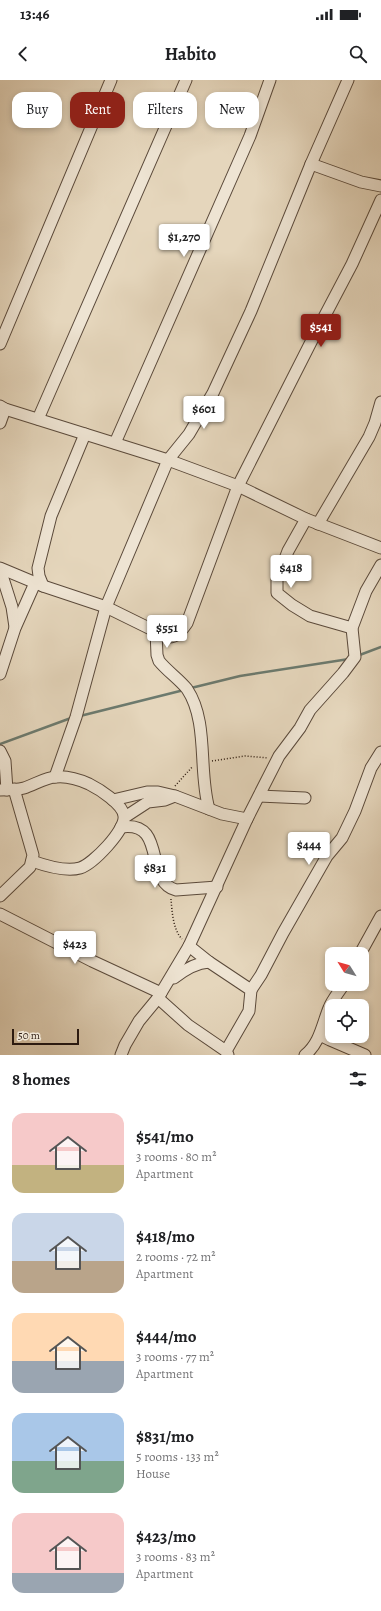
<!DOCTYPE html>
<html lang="en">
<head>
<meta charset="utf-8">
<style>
  body { margin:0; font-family:Alegreya,serif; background:#f2f2f2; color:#202124; height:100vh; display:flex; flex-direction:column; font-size:15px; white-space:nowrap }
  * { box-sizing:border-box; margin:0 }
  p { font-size:13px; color:#757577 }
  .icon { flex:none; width:22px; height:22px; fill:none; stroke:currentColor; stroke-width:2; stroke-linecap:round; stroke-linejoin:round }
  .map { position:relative; height:975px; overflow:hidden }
  .side { display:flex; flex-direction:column; background:#fff; flex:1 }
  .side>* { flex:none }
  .guide { position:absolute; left:12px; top:12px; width:357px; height:36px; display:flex; gap:8px }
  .needle { width:26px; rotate:307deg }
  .buttons { position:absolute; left:325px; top:867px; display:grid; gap:8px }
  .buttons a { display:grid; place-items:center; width:44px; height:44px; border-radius:8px; background:#fff; box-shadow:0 2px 6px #0003; font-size:20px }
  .scale { position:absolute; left:12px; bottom:10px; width:67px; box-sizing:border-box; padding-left:4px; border:2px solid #2d1b10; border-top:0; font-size:11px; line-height:14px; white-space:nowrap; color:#2d1b10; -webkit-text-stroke:3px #eee4d3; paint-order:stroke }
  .price { position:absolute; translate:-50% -34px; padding:0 9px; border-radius:4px; background:#fff; color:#222; font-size:13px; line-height:26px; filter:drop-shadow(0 1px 2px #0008) }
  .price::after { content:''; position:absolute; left:50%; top:24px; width:12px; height:9px; margin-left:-6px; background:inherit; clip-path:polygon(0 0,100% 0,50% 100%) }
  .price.current { background:#8f2418; color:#fff }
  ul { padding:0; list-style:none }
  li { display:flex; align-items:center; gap:12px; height:100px; padding:0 12px }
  li span { display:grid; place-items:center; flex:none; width:112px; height:80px; border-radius:12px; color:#555 }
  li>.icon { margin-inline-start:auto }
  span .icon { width:48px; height:48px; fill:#fffc; stroke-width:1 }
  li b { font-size:17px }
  h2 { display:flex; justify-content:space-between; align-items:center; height:48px; padding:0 12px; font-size:17px }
  .tag { padding:0 14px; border-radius:12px; background:#fff; box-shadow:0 2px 6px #0003; font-size:14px; line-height:36px }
  .tag.current { background:#8f2418; color:#fff }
  .status { display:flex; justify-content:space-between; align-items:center; height:28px; padding:0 20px; background:#fff; direction:ltr }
  .status svg { height:11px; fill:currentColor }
  header { display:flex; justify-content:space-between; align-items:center; height:52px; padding:0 12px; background:#fff; font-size:18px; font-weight:700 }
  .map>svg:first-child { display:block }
</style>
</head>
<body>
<div class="status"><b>13:46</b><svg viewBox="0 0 49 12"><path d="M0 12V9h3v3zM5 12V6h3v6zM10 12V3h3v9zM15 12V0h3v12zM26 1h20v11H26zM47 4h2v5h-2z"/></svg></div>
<header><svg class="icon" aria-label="back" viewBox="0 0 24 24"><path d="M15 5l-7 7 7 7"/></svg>Habito<svg class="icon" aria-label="search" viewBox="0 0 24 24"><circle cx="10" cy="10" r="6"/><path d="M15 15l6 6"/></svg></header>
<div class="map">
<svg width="381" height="975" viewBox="0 0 381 975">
  <rect width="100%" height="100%" fill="#e5d6bc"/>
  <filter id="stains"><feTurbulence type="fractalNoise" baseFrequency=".005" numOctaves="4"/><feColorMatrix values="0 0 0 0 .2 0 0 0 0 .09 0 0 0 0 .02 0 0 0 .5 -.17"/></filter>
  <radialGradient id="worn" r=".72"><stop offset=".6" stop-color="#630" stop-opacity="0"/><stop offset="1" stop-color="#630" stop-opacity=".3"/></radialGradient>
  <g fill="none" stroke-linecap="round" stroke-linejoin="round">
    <g stroke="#6c7a6e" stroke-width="2.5">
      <path d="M357,576L381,567"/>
      <path d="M191,608L240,596L349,579"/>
      <path d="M80,636L184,610"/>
      <path d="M0,664L71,638"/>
    </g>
    <g stroke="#5b4a3b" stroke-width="13">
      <g id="minor">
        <path d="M311,84L361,102L381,106"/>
        <path d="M0,264L111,0"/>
        <path d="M0,326L5,329L168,380L238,406L306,439L381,468"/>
        <path d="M38,339L186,0"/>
        <path d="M0,343L5,329"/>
        <path d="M115,363L250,56L270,0"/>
        <path d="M306,439L288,471L277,500V513L292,525L310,536L352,548"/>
        <path d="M318,444L369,357L375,343L381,322"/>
        <path d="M0,488L43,506L106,527L167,557C177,558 182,550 187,543L238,406L311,262L352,184L381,120"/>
        <path d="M0,489L12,527L15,547"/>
        <path d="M43,506L39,496L38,488L51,436L85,354"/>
        <path d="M156,551L157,575L159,581C167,591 179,599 187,609C209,642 198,691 209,729"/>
        <path d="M0,594L15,548L35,503"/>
        <path d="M0,671L5,681L7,710"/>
        <path d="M55,697L76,637L106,527L122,489L168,380L189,354L213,313L251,231L311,84L348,0"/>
        <path d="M0,710C8,710 17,710 24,708C34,705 46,697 56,697C66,696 80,700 89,704C99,709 123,724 124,736C126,750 93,784 80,788C66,792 46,786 32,781"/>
        <path d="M259,716L305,718"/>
        <path d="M113,720L147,712H158L175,716L222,734L247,739"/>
        <path d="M125,737L148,722L165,720L175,716"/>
        <path d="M121,747C168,740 143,801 176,810L217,807"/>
        <path d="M0,816L30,787L33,775L14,709"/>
        <path d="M0,834L92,881L161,913"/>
        <path d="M189,866L209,882L251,910L249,931L226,971"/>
        <path d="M360,874L381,836"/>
        <path d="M174,898C184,890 195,883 209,882"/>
        <path d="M251,910L261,895L283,853L327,776L342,758L355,731L371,688L381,672"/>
        <path d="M158,918L188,945L226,971L228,975"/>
        <path d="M320,955L330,960L365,975"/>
        <path d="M121,975L125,965L139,941L158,918L189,866L247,739L279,676L300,648L310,630L343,593L355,577L352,548L366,511L381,485"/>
        <path d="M305,975C320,963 322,945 329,928C332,920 339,912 344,904"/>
      </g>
    </g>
    <g stroke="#2d1b10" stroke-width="1.5" stroke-dasharray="1 2" stroke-linecap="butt">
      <path d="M212,681L245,676L268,678"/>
      <path d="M175,706L193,686"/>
      <path d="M171,819C172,831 173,850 182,859"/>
    </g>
    <use href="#minor" stroke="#eee4d3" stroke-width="11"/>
  </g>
  <rect width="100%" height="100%" filter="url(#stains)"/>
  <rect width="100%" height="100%" fill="url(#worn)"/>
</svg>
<div class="buttons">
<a><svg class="needle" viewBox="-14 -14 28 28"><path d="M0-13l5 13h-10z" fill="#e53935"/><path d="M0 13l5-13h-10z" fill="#757577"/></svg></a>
<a><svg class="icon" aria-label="locate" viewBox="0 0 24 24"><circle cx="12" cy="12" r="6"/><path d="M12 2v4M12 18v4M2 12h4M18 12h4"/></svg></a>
</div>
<div class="scale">50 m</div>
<b class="price" style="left:184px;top:178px">$1,270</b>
<b class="price current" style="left:321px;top:268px">$541</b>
<b class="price" style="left:204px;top:350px">$601</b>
<b class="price" style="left:291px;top:509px">$418</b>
<b class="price" style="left:167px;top:569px">$551</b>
<b class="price" style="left:309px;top:786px">$444</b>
<b class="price" style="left:155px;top:809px">$831</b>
<b class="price" style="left:75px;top:885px">$423</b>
<div class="guide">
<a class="tag">Buy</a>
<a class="tag current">Rent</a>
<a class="tag">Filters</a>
<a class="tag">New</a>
</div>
</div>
<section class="side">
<h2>8 homes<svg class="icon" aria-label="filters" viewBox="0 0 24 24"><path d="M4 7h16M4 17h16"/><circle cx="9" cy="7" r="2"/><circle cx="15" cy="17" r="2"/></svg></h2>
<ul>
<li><span style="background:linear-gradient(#f6c9c9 65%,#c2b280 0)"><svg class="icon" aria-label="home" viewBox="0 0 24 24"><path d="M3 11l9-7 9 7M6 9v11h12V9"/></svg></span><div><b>$541/mo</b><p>3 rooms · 80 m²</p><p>Apartment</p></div></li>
<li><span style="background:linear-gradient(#c9d6e8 60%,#b9a48a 0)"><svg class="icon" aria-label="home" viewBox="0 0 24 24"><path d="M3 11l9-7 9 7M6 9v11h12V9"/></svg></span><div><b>$418/mo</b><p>2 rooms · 72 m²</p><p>Apartment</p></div></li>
<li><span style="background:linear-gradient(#ffd9b3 60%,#9aa5b1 0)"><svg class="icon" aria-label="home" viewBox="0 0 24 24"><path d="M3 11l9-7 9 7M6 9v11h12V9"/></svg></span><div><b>$444/mo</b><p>3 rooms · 77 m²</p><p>Apartment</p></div></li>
<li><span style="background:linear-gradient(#a9c7e8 60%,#7fa58c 0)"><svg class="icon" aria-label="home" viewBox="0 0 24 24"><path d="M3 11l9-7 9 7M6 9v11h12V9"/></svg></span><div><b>$831/mo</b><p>5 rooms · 133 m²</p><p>House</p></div></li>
<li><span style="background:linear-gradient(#f6c9c9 75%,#9aa5b1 0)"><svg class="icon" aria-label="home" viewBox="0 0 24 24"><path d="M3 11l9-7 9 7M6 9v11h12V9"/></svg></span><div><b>$423/mo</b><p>3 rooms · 83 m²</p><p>Apartment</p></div></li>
</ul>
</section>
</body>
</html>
